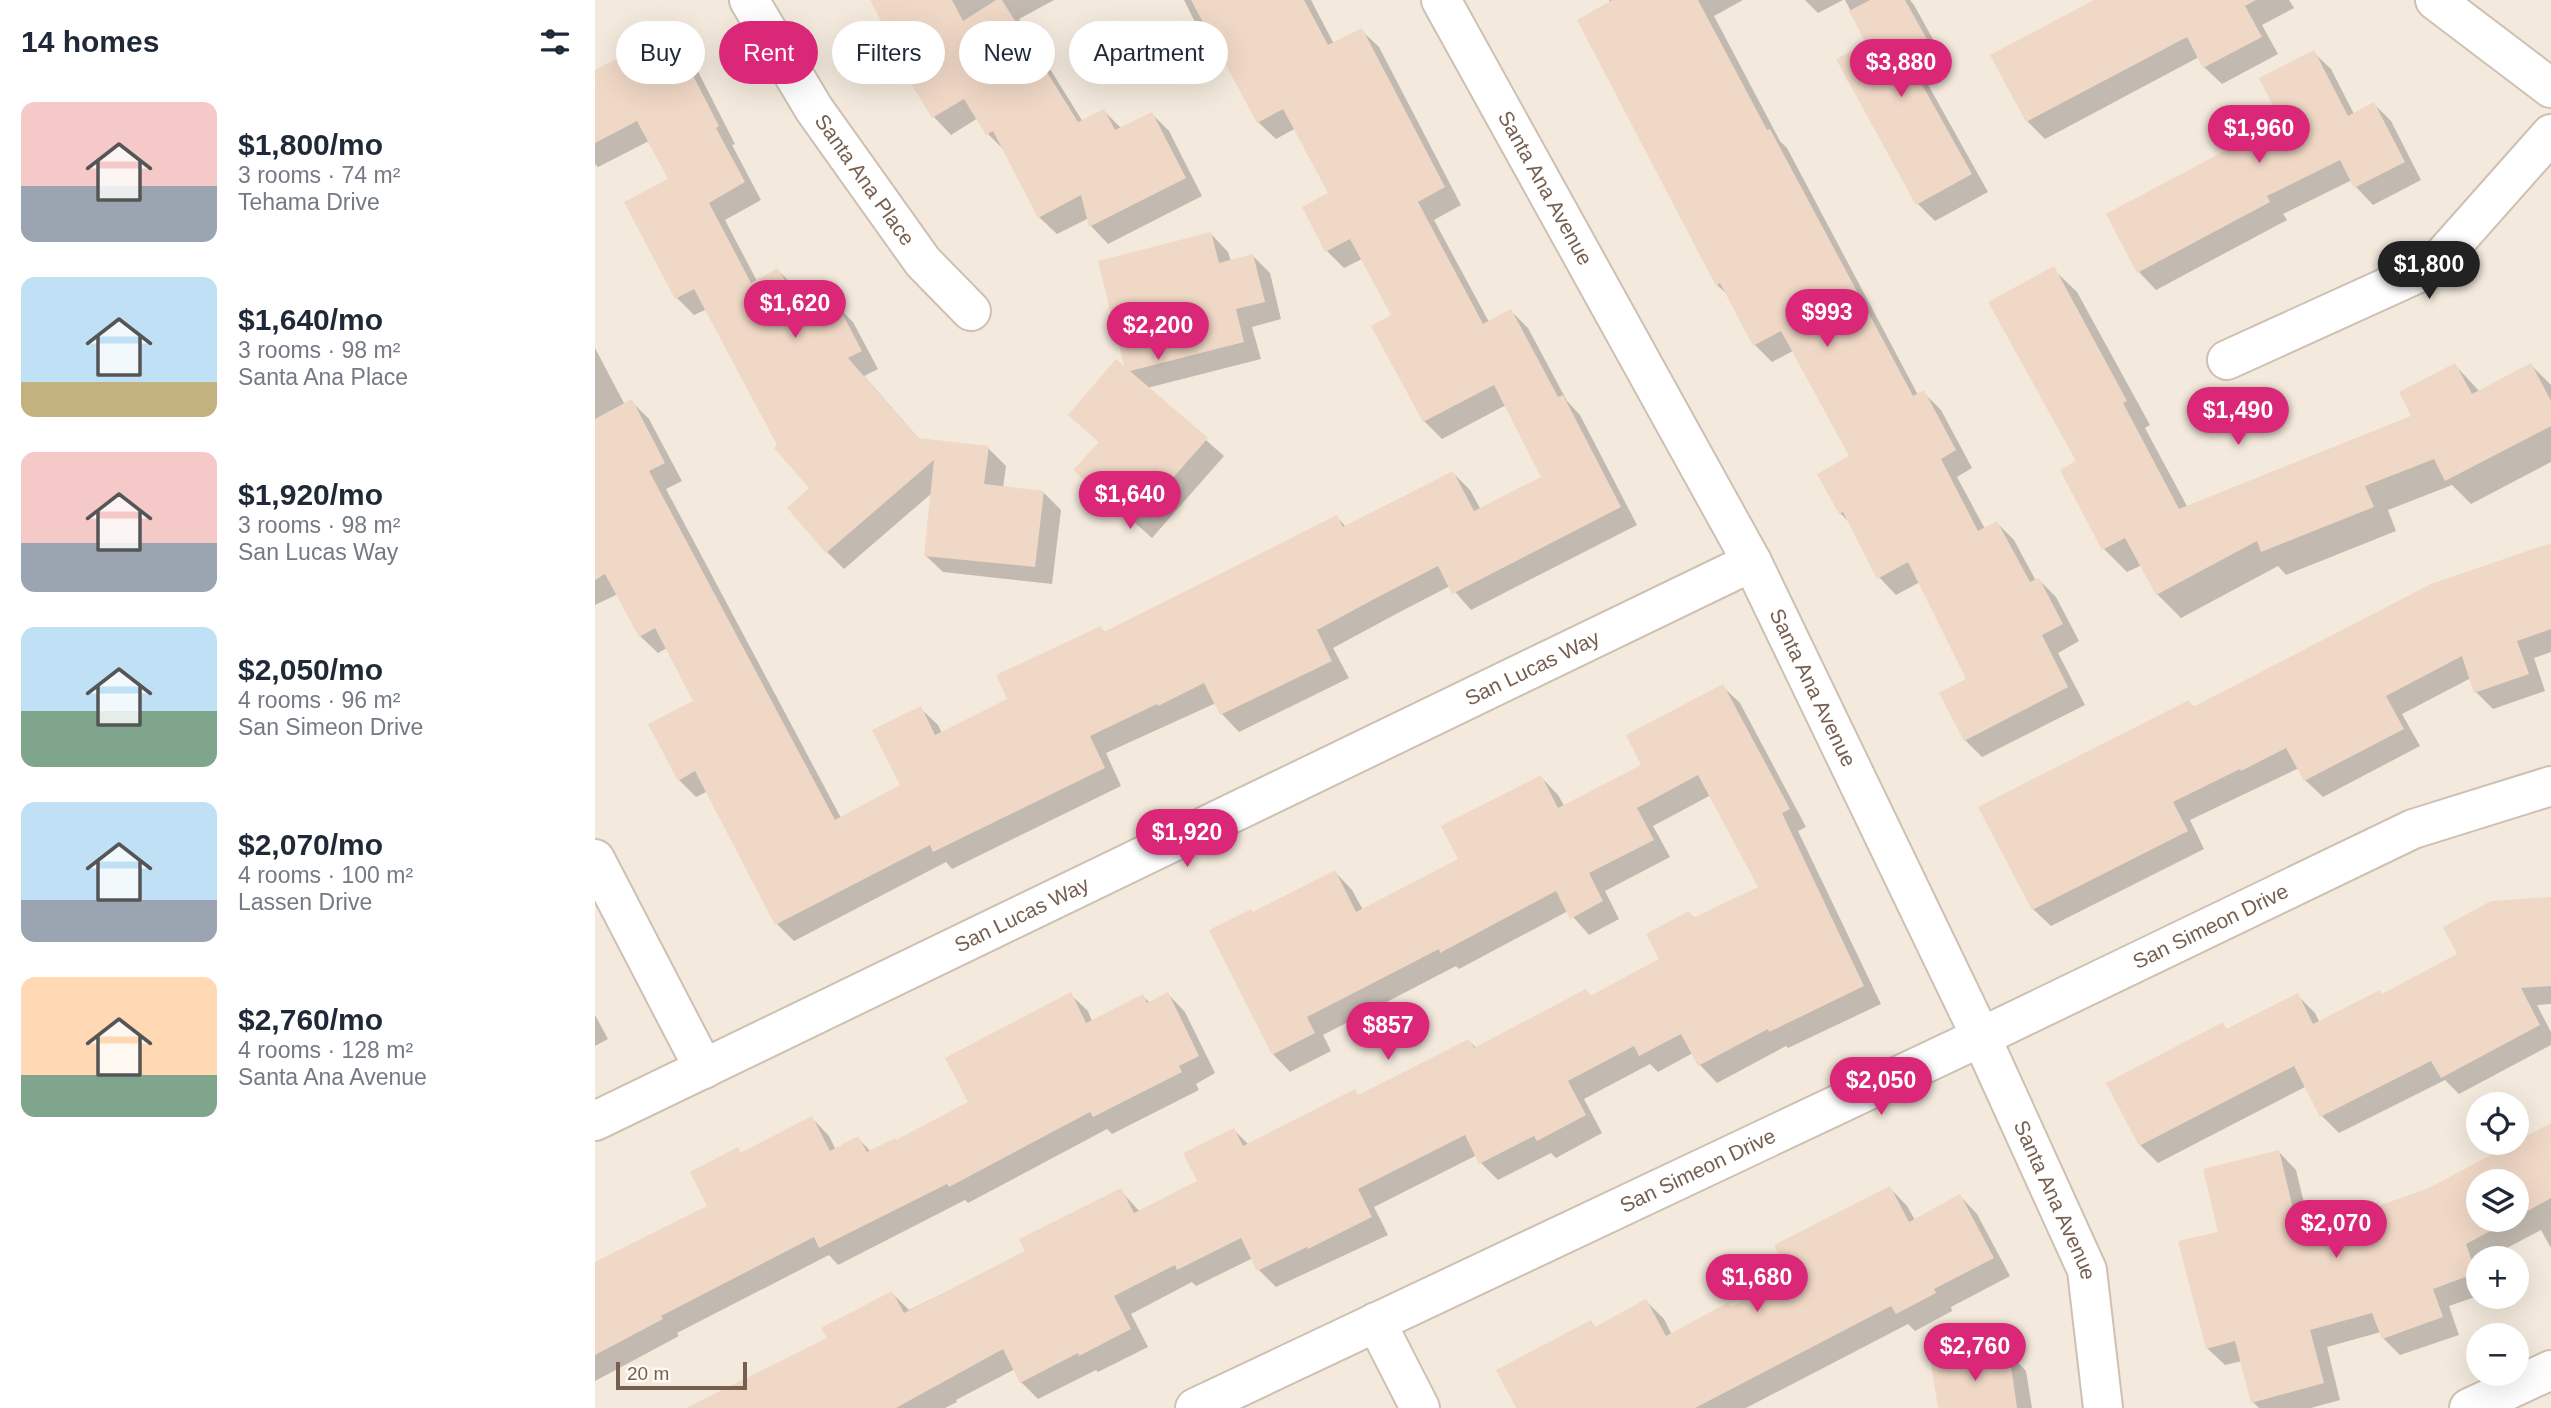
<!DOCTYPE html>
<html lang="en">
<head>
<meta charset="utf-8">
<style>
  body { margin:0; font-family:Helvetica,sans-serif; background:#f6f6f7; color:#1f2937; height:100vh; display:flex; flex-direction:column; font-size:26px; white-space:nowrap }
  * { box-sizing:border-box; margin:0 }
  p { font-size:23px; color:#747a83 }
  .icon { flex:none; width:38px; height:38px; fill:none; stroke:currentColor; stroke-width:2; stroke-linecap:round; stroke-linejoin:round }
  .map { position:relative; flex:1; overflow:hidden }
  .side { display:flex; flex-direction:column; background:#fff; width:595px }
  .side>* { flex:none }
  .banner { position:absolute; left:21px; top:21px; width:665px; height:63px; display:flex; gap:14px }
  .buttons { position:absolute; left:1871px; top:1092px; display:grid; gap:14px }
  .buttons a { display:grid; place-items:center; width:63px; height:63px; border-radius:50%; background:#fff; box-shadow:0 7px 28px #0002; font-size:35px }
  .scale { position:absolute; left:21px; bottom:18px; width:131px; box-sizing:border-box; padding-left:7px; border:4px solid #775f50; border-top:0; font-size:19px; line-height:24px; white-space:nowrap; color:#775f50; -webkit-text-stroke:5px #fefaf4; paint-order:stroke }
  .price { position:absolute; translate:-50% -60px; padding:0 16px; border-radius:24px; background:#db2777; color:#fff; font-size:23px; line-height:46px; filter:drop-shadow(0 2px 4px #0008) }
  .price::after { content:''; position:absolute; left:50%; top:42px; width:21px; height:16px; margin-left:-10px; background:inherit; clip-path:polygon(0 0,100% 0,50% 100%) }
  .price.on { background:#222; color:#fff }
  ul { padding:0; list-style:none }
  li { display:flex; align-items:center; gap:21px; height:175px; padding:0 21px }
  li span { display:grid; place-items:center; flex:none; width:196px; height:140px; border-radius:14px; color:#555 }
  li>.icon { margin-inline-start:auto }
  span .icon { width:84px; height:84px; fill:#fffc; stroke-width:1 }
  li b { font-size:30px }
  h2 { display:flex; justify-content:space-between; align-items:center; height:84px; padding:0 21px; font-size:30px }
  .tag { padding:0 24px; border-radius:32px; background:#fff; box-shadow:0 7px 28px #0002; font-size:24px; line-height:63px }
  .tag.on { background:#db2777; color:#fff }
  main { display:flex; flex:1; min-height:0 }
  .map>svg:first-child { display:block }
</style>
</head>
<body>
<main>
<section class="side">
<h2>14 homes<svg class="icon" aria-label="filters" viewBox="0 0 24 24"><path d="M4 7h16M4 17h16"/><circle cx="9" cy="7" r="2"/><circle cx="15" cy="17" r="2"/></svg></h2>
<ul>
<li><span style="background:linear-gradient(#f6c9c9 60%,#9aa5b1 0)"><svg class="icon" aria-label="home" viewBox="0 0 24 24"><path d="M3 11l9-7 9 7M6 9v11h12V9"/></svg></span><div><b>$1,800/mo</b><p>3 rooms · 74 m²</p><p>Tehama Drive</p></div></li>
<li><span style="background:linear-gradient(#bfe0f5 75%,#c2b280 0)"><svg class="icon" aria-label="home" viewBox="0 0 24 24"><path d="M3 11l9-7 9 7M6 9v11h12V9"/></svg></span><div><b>$1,640/mo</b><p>3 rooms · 98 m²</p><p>Santa Ana Place</p></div></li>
<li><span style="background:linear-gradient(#f6c9c9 65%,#9aa5b1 0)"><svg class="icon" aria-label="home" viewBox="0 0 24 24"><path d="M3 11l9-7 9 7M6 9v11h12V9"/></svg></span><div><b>$1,920/mo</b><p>3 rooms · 98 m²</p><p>San Lucas Way</p></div></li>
<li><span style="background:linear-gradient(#bfe0f5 60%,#7fa58c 0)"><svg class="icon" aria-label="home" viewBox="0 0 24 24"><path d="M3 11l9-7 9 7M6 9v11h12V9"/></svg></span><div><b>$2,050/mo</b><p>4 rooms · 96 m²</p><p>San Simeon Drive</p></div></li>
<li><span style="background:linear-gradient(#bfe0f5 70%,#9aa5b1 0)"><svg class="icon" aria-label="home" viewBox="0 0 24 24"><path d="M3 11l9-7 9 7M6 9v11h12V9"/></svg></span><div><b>$2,070/mo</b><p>4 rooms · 100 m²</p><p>Lassen Drive</p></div></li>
<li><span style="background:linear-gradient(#ffd9b3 70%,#7fa58c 0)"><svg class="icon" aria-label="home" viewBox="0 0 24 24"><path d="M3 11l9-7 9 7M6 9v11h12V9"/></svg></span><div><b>$2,760/mo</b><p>4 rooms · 128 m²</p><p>Santa Ana Avenue</p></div></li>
</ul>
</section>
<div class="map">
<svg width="1956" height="1408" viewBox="0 0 1956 1408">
  <rect width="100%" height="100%" fill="#fcf7ed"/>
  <path fill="#f3e9dc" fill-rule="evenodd" d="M0,0H1956V1408H0ZM1883,1104H1922V1143H1883ZM1883,1181H1922V1220H1883ZM1883,1258H1922V1297H1883ZM1883,1335H1922V1374H1883Z"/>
  <g fill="#0003" fill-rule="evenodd">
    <path d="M277,0H459L424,19L488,122L509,111L527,129L557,114L574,131L607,196L513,244L496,226L494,218L462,234L444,217L411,152L393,134L383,118L356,135L339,117L304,62L309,59Z"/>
    <path d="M589,0H716L739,44L766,30L784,47L866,205L839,220L894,322L916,311L933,328L972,401L985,415L1042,525L876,610L855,586L801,614L738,648L754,678L644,732L627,714L621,703L511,753L526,786L357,869L351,862L199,941L182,924L113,791L101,797L84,780L100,701L72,648L63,653L45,636L23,594L0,605V348L30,405L36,401L54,419L87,481L71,489L246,818L307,786L325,708L343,725L347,733L414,699L505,628L511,633L742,517L751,527L858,473L875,490L886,510L948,478L911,405L847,439L829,421L798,316L767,259L749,268L732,251L736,194L701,128L681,139L663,122L623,49L605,32Z"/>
    <path d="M1014,0H1148L1119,16L1185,141L1192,148L1323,395L1328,392L1346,410L1377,468L1362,477L1390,529L1402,523L1419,540L1441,581L1444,580L1461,597L1484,641L1463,653L1490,705L1387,757L1370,740L1374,680L1325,582L1301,595L1284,577L1256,524L1245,513L1224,474L1256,457L1198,351L1177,362L1160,345L1134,296L1122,285Z"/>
    <path d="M1210,0H1248L1223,13Z"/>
    <path d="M1250,0H1315L1319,5L1349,59L1326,72L1393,192L1340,221L1323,204L1273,44Z"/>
    <path d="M1503,0H1694L1699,8L1667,25L1683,54L1627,84L1609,67L1604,57L1450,139L1432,121L1398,56Z"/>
    <path d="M75,33L92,50L140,144L137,145L166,200L130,220L162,281L183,270L200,288L216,317L240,304L258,322L283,369L269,376L324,439L393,448L411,466L408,488L448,492L466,510L457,584L348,572L330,555L337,493L249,569L232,552L217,488L185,446L112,309L99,315L82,298L75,179L54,141L3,167L0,164V72Z"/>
    <path d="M1718,52L1736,69L1759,114L1779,104L1796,121L1826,180L1778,205L1761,187L1757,180L1688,214L1692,220L1561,290L1544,272L1514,215L1689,122Z"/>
    <path d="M616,234L633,252L636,261L658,256L675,273L686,319L657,327L666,359L552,388L629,456L557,538L481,470L505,443L475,415L532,371Z"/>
    <path d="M1458,269L1482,292L1555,425L1550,428L1593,508L1819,417L1860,365L1885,392L1936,365L1956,385V462L1876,504L1857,485L1793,510L1801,531L1691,575L1683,566L1586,618L1562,594L1547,565L1532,572L1509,549L1483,462Z"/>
    <path d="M1956,545V652L1939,658L1950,691L1898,709L1881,692L1876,678L1807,714L1825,746L1728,797L1710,780L1704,768L1595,820L1609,849L1456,926L1438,909L1594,702L1600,708Z"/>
    <path d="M1127,686L1145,703L1211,827L1203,831L1286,1004L1193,1048L1191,1046L1122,1083L1105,1065L1098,1053L1063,1072L1055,1064L989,1099L1007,1133L961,1158L956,1153L903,1180L886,1163L882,1155L779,1207L793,1235L681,1287L664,1270L658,1258L601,1286L597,1282L536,1314L553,1347L503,1372L501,1370L443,1399L426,1382L420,1369L361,1400L362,1402L350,1408H95L234,1339L297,1293L314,1310L433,1252L525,1190L545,1212L605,1182L639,1130L654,1145L764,1096L874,1041L882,1049L991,991L997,997L1067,960L1094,913L1100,919L1165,888L1116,795L1058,826L1075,857L1010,891L1024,919L994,935L973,911L864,969L861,966L728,1035L736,1051L695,1072L678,1054L658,913L740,872L757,890L768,910L866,860L946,777L963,795L970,807L1049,766Z"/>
    <path d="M1956,899V1004L1942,1005L1956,1032V1045L1864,1094L1850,1080L1744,1133L1727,1116L1712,1086L1563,1163L1545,1145L1627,1025L1633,1030L1702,995L1720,1013L1725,1023L1788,996L1864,955Z"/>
    <path d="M475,994L493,1011L497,1021L548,996L555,1003L573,994L590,1012L620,1073L601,1084L604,1090L517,1134L512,1129L373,1203L370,1200L243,1265L234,1255L82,1333L84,1336L0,1381V1264L115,1207L142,1149L147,1154L217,1118L234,1136L241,1150L263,1138L276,1152L302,1141L375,1102Z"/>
    <path d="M0,1015L13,1039L0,1046Z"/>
    <path d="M1956,1125V1248L1946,1230L1893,1258H1883V1296L1854,1306L1864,1335L1805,1355L1788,1338L1786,1332L1732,1347L1745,1400L1716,1408H1664L1658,1402L1647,1361L1630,1365L1612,1348L1625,1233L1684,1152L1701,1170L1716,1232L1835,1189ZM1883,1181H1922V1220H1883Z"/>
    <path d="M1295,1188L1312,1206L1320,1220L1365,1196L1382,1214L1415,1276L1356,1307L1357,1311L1320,1331L1313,1324L1151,1408H923L996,1322L1001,1328L1051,1301L1069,1319L1077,1335L1134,1304L1137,1308L1198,1276Z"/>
    <path d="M1414,1353L1431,1371L1437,1408H1344Z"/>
  </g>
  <g fill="#f0d8c6">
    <path d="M275,0H357L368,21L401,0H407L483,122L509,109L520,130L557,112L591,178L494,227L486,195L443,218L398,131L391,135L369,99L337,118L302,61L306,58Z"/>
    <path d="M596,0H709L733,45L767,28L850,187L823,202L888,324L916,309L963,397L968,395L1026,507L857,594L843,566L783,597L722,630L737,661L625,715L609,683L563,706L562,704L495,736L510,768L338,852L335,845L180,925L100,771L83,781L53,724L98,701L60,628L44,637L10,574L0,580V419L37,399L70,463L54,471L240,820L305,785L277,730L326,706L340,735L412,699L401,675L506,626L509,632L742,515L748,527L858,471L879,511L946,477L899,385L828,422L776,326L796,315L755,239L730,252L707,207L733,193L688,109L662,123Z"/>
    <path d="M1017,0H1103L1172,130L1175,129L1318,396L1329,390L1361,450L1346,459L1383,531L1402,521L1435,582L1444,578L1468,624L1447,635L1473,687L1369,741L1344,693L1371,679L1313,562L1282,579L1248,512L1244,514L1222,474L1254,456L1186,331L1158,346L1125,283L1121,286L982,20Z"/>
    <path d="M1275,0H1310L1333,41L1310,54L1377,174L1321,205L1241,59L1271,43L1254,11Z"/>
    <path d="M1499,0H1661L1650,6L1667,37L1608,68L1592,37L1431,122L1395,55Z"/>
    <path d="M75,31L124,126L121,128L150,182L114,203L156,283L183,268L211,318L241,302L267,351L253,358L323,438L394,446L389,484L449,491L440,567L329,556L339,460L231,553L192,508L214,488L179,448L182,445L99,289L80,299L29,202L73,179L42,121L0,143V70Z"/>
    <path d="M1719,50L1753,116L1779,102L1810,162L1759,188L1745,160L1672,196L1675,202L1542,273L1511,214L1686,121L1664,78Z"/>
    <path d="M616,232L624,263L658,254L670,302L641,309L649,342L535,371L613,438L539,522L478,470L504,442L473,415L521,359L529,366L503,261Z"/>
    <path d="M1459,266L1532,401L1528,403L1584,509L1816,416L1804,392L1860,363L1877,394L1936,363L1956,401V426L1850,481L1839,459L1770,486L1779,507L1666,552L1662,541L1561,595L1530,538L1507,550L1465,470L1481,461L1393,302Z"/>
    <path d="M1956,543V629L1922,641L1934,674L1879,693L1867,656L1791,696L1809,729L1709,781L1691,748L1646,771L1645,769L1578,802L1593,831L1437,910L1383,807L1594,700L1598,707L1836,584Z"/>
    <path d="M1128,684L1195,809L1187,813L1269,986L1174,1032L1173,1029L1103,1066L1086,1034L1044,1056L1039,1046L973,1081L991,1115L942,1141L939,1136L884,1164L870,1135L763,1189L777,1217L713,1249L712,1247L662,1271L646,1238L582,1270L580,1265L519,1296L536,1329L484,1356L483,1353L425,1383L408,1349L301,1408H91L232,1338L226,1328L297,1291L309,1313L430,1251L424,1239L526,1188L539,1213L602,1181L588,1153L639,1128L648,1146L760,1089L763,1095L874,1039L879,1048L991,989L995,996L1064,959L1051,934L1094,911L1098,918L1163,887L1103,775L1042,808L1059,840L994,873L1008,901L975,919L961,891L845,953L844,949L712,1017L720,1033L677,1055L614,930L656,909L658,912L740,870L761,912L863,859L846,826L946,775L963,808L1046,765L1031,735Z"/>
    <path d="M1956,897V986L1926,988L1945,1025L1846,1078L1836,1061L1725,1117L1699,1066L1544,1146L1511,1083L1628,1022L1631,1029L1703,993L1718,1024L1785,990L1787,994L1862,954L1848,927L1896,901Z"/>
    <path d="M476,992L491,1023L548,994L552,1003L573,992L604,1056L584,1066L587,1072L498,1117L495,1112L354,1187L352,1184L224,1248L219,1237L66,1316L68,1319L0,1355V1262L112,1206L95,1172L143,1147L145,1153L217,1116L235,1151L263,1136L272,1152L300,1138L301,1140L373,1102L350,1058Z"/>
    <path d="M1956,1123V1198L1922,1217V1181H1883V1220H1916L1871,1244L1881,1273L1838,1289L1848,1317L1787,1339L1777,1313L1715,1330L1729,1383L1656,1403L1640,1341L1611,1349L1583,1241L1623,1232L1608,1169L1684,1150L1704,1234L1834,1188Z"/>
    <path d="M1295,1186L1314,1222L1365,1194L1399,1258L1339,1289L1341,1293L1301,1314L1296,1306L1100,1408H921L901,1370L996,1320L1000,1327L1051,1299L1071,1336L1134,1302L1136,1307L1195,1276L1179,1245Z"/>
    <path d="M1414,1352L1422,1408H1343L1336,1363Z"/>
  </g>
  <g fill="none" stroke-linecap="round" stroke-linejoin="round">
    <g stroke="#cec0b2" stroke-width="42">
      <g id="street">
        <path id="s1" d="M154,0L219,109L328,262L376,311"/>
        <path id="s2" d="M846,0L1157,562L1386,1037L1492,1270L1508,1408"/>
        <path d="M1840,0L1956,88"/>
        <path d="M1632,360L1839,266L1956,134"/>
        <path d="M0,859L109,1069"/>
        <path id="s3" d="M0,1121L1157,562"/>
        <path d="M781,1322L825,1408"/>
        <path id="s4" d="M600,1408L1386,1037L1818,829L1956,786"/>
        <path d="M1874,1408L1956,1370"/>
      </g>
    </g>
    <use href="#street" stroke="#fff" stroke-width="38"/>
  </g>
  <g text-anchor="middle" stroke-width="7" stroke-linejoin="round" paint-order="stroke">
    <g font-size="21" fill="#775f50" stroke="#fefaf4">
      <text dy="7" stroke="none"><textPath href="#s1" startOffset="214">Santa Ana Place</textPath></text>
      <text dy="7" stroke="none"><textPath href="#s2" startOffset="215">Santa Ana Avenue</textPath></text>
      <text dy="7" stroke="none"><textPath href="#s3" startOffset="1041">San Lucas Way</textPath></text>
      <text dy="7" stroke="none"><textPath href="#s2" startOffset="782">Santa Ana Avenue</textPath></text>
      <text dy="7" stroke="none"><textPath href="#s3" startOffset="474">San Lucas Way</textPath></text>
      <text dy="7" stroke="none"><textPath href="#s4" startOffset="1124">San Simeon Drive</textPath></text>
      <text dy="7" stroke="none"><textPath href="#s4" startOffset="556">San Simeon Drive</textPath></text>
      <text dy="7" stroke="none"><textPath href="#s2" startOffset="1349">Santa Ana Avenue</textPath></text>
    </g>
  </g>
</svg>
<div class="buttons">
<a><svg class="icon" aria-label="locate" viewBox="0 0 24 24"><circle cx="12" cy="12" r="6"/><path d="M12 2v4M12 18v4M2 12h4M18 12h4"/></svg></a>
<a><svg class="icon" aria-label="layers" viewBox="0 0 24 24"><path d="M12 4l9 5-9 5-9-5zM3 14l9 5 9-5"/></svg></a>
<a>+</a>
<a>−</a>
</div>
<div class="scale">20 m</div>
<b class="price" style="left:1306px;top:99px">$3,880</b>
<b class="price" style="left:1664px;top:165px">$1,960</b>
<b class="price on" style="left:1834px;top:301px">$1,800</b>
<b class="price" style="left:200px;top:340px">$1,620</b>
<b class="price" style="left:1232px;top:349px">$993</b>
<b class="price" style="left:563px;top:362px">$2,200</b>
<b class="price" style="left:1643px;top:447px">$1,490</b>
<b class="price" style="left:535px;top:531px">$1,640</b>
<b class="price" style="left:592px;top:869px">$1,920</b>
<b class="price" style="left:793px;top:1062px">$857</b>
<b class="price" style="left:1286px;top:1117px">$2,050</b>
<b class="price" style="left:1741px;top:1260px">$2,070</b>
<b class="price" style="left:1162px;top:1314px">$1,680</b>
<b class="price" style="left:1380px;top:1383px">$2,760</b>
<div class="banner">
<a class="tag">Buy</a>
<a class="tag on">Rent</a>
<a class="tag">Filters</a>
<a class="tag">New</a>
<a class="tag">Apartment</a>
</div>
</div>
</main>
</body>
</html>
